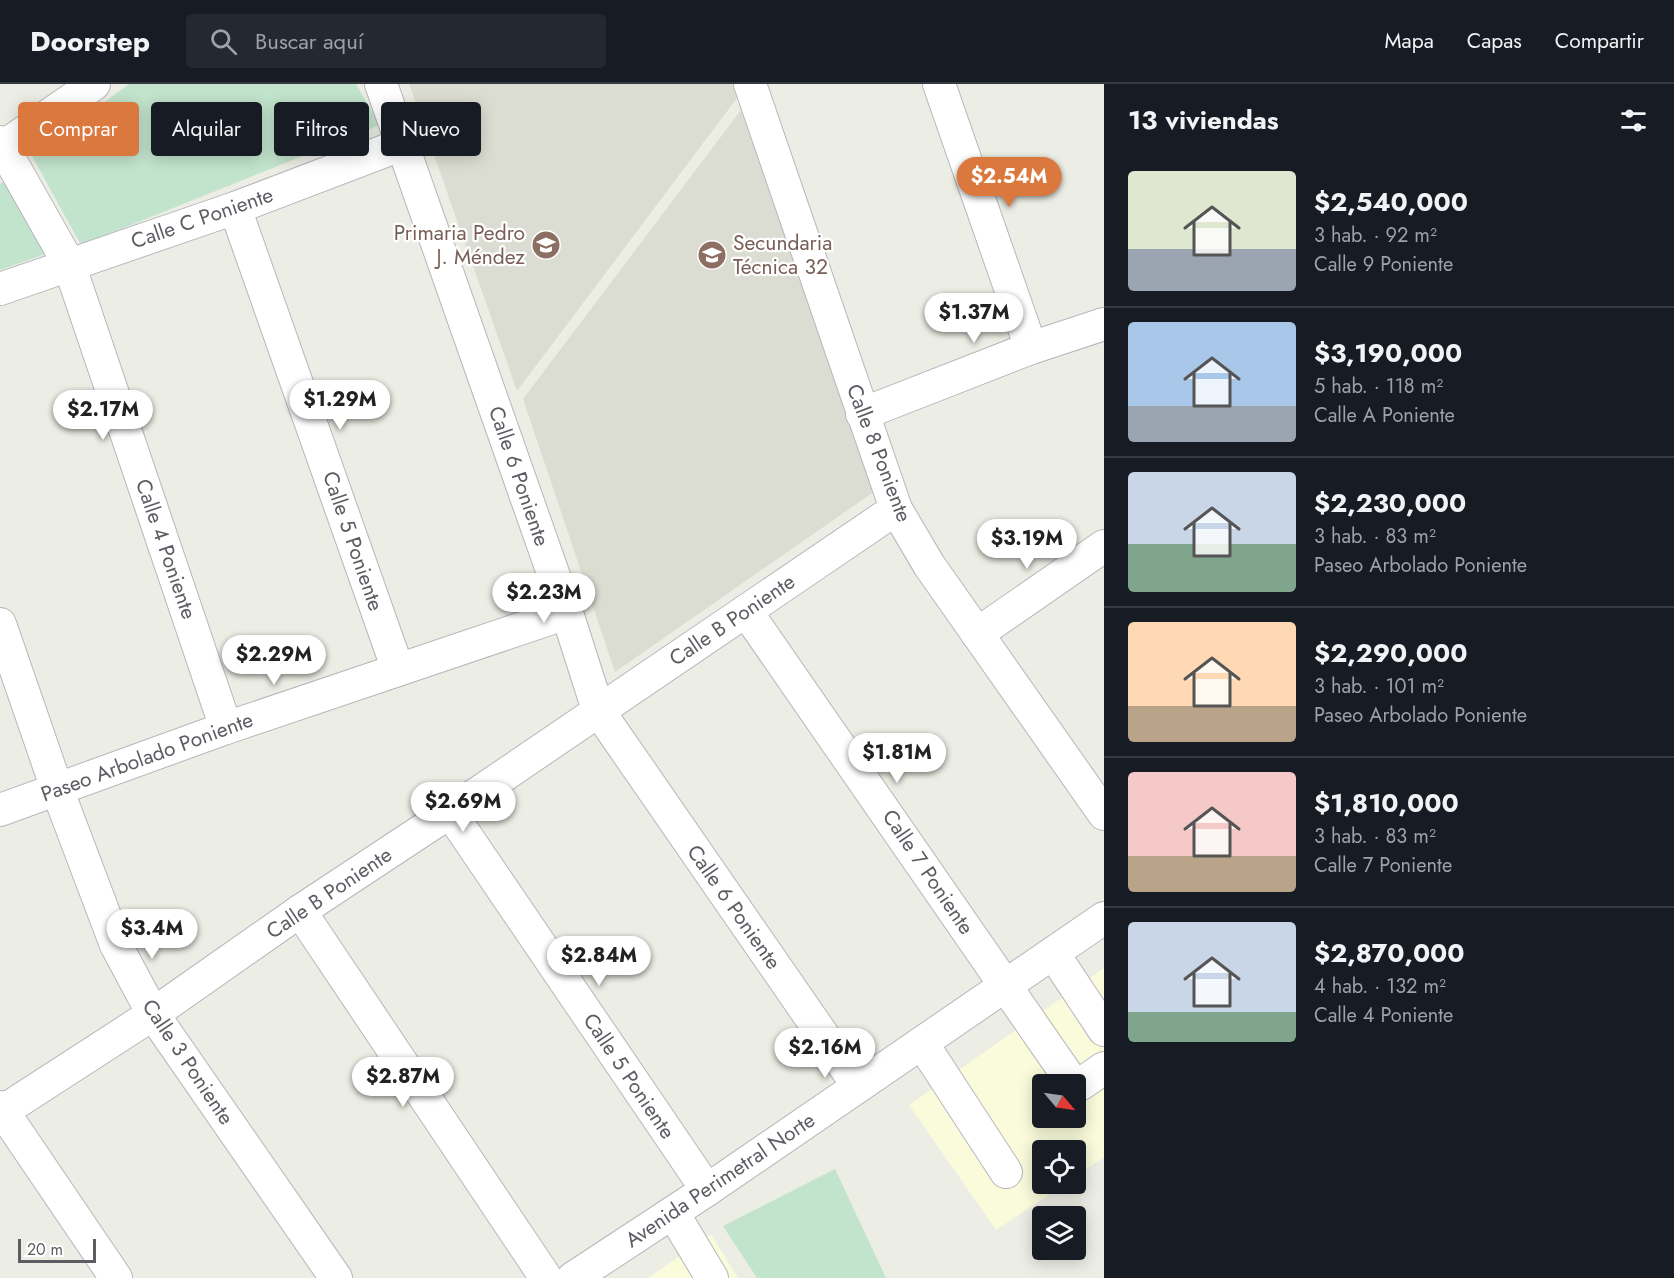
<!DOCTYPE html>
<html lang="es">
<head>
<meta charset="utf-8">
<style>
  body { margin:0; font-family:Jost,sans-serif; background:#242831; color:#f1f3f6; height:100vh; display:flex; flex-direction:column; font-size:22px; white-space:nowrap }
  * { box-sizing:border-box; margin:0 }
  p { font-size:20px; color:#9ea1a6 }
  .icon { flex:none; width:33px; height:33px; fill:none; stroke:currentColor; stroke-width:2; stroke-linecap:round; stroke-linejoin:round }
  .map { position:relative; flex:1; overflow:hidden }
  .panel { display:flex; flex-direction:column; background:#171b24; width:570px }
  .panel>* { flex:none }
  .top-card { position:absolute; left:18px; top:18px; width:570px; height:54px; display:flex; gap:12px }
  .needle { width:39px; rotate:119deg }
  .fabs { position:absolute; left:1032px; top:990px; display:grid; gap:12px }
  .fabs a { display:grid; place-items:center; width:54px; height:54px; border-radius:6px; background:#171b24; box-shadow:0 3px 15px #0003; font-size:30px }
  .scale { position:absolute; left:18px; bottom:15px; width:78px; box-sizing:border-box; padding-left:6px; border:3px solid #5c5d63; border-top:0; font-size:16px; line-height:21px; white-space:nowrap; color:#5c5d63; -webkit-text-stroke:4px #fff; paint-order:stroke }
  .price { position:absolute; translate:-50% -51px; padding:0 14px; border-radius:21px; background:#fff; color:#222; font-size:20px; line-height:39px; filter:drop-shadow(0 2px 3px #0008) }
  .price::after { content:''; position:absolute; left:50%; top:36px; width:18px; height:14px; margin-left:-9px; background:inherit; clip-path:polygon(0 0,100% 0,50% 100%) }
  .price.active { background:#da783d; color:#fff }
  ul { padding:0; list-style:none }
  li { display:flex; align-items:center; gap:18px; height:150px; padding:0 24px }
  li+li { border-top:2px solid #363941 }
  li span { display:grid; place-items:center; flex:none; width:168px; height:120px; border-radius:6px; color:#555 }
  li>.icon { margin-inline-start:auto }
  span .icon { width:72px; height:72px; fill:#fffc; stroke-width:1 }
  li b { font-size:26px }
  h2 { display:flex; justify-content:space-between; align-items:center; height:72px; padding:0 24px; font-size:26px }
  .tag { padding:0 21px; border-radius:6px; background:#171b24; box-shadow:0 3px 15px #0003; font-size:21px; line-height:54px }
  .tag.active { background:#da783d; color:#fff }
  header { display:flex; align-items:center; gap:36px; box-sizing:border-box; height:84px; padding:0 30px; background:#171b24; border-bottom:2px solid #363941 }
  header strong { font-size:28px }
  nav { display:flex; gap:33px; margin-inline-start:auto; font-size:21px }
  .search { width:420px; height:54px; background:#242831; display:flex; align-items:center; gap:15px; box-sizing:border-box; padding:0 21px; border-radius:6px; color:#9ea1a6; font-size:22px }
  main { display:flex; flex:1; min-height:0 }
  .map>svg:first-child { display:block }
</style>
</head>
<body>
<header>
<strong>Doorstep</strong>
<div class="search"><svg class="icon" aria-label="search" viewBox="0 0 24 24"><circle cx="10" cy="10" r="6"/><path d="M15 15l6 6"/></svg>Buscar aquí</div>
<nav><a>Mapa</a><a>Capas</a><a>Compartir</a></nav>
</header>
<main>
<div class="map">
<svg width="1104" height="1194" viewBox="0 0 1104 1194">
  <rect width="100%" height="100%" fill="#ecede4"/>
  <g fill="#f9fbdb" fill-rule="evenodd">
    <path d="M1104,884V1073L1076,1092V1066H1042V1100H1065L996,1146L909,1021ZM1042,1000H1076V1034H1042Z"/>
    <path d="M711,1150L738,1194H648Z"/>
  </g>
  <g fill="#dcddd2">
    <path d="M409,0H732L737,14L517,307Z"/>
    <path d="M741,26L875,407L615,588L523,315Z"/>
  </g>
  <g fill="#c2e3cc">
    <path d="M129,0H356L380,41L81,161L32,72Z"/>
    <path d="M9,94L51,168L0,186V100Z"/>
    <path d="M835,1085L886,1194H757L723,1142Z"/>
  </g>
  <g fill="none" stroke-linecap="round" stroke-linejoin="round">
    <g stroke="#b6b7bd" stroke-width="34">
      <g id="minor">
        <path d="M381,0L567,529L598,626L858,1002"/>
        <path d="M750,0L896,425L929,481L1104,730"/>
        <path d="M939,0L1031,264"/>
        <path d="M0,58L69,180L226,644"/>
        <path d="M0,65L94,0"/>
        <path d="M235,124L398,586"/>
        <path d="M0,205L235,124L403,60"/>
        <path d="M862,330L1031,264L1104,240"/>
        <path d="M746,527L1072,998L1081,1000L1104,984"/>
        <path d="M0,540L57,705L116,861L153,930L336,1194"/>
        <path d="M977,550L1104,462"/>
        <path d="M0,726L226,644L567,529"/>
        <path d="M450,728L707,1106"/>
        <path d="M300,827L546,1194"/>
        <path d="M1053,869L1104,946"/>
        <path d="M922,959L1006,1088"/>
        <path d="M0,1023L116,1194"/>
        <path d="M0,1029L153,930L300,827L450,728L896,425"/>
        <path d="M673,1129L712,1194"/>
        <path d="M573,1194L707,1106L1104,834"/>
      </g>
    </g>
    <use href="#minor" stroke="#fff" stroke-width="32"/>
  </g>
  <defs>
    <g id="school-disc" transform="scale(1.5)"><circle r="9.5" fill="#8d6e63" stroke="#fff"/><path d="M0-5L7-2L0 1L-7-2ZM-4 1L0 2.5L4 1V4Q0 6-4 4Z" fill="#fff"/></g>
  </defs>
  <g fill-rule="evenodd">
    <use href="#school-disc" x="546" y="161"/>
    <use href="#school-disc" x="712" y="171"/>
  </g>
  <g text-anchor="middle" stroke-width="4.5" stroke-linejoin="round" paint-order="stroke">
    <g font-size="21" fill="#5c5d63" stroke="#fff">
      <text transform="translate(202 134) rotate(-19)" y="7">Calle C Poniente</text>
      <text transform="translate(879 369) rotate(69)" y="7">Calle 8 Poniente</text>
      <text transform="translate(519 392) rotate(71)" y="7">Calle 6 Poniente</text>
      <text transform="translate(353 457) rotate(71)" y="7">Calle 5 Poniente</text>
      <text transform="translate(166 465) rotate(71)" y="7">Calle 4 Poniente</text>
      <text transform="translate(732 536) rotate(-34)" y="7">Calle B Poniente</text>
      <text transform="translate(147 673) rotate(-20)" y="7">Paseo Arbolado Poniente</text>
      <text transform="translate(928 788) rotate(56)" y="7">Calle 7 Poniente</text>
      <text transform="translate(329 809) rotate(-34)" y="7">Calle B Poniente</text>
      <text transform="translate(734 823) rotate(55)" y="7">Calle 6 Poniente</text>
      <text transform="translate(188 978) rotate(56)" y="7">Calle 3 Poniente</text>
      <text transform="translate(629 992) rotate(56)" y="7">Calle 5 Poniente</text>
      <text transform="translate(720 1096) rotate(-34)" y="7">Avenida Perimetral Norte</text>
    </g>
    <g font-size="21" fill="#785e54" stroke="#fff" text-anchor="end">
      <text x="525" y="156">Primaria Pedro<tspan x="525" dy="24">J. Méndez</tspan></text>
      <text x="733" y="166" text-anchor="start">Secundaria<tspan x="733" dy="24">Técnica 32</tspan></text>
    </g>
  </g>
</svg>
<div class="fabs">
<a><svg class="needle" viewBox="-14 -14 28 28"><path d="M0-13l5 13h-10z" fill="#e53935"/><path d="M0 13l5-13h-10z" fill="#9ea1a6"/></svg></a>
<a><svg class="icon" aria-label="locate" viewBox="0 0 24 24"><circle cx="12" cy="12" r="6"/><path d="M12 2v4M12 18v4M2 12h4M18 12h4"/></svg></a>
<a><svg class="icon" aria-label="layers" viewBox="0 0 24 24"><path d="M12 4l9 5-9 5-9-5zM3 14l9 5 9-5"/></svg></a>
</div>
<div class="scale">20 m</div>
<b class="price active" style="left:1009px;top:124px">$2.54M</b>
<b class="price" style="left:974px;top:260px">$1.37M</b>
<b class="price" style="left:340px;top:347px">$1.29M</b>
<b class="price" style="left:103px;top:357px">$2.17M</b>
<b class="price" style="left:1027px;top:486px">$3.19M</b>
<b class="price" style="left:544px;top:540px">$2.23M</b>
<b class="price" style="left:274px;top:602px">$2.29M</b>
<b class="price" style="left:897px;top:700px">$1.81M</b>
<b class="price" style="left:463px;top:749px">$2.69M</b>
<b class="price" style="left:152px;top:876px">$3.4M</b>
<b class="price" style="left:599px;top:903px">$2.84M</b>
<b class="price" style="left:825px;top:995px">$2.16M</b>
<b class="price" style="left:403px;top:1024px">$2.87M</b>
<div class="top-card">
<a class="tag active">Comprar</a>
<a class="tag">Alquilar</a>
<a class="tag">Filtros</a>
<a class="tag">Nuevo</a>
</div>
</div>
<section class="panel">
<h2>13 viviendas<svg class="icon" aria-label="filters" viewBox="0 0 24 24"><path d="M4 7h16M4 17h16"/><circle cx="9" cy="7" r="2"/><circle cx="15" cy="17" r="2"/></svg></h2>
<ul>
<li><span style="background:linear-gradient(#dfe7d0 65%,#9aa5b1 0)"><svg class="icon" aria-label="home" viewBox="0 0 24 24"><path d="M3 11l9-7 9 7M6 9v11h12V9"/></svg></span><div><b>$2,540,000</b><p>3 hab. · 92 m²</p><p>Calle 9 Poniente</p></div></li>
<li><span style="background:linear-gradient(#a9c7e8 70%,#9aa5b1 0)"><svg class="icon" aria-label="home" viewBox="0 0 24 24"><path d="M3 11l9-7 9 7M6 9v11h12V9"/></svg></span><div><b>$3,190,000</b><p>5 hab. · 118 m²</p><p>Calle A Poniente</p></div></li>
<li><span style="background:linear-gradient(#c9d6e8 60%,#7fa58c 0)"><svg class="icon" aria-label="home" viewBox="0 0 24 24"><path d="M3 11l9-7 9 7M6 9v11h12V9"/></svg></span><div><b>$2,230,000</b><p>3 hab. · 83 m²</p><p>Paseo Arbolado Poniente</p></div></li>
<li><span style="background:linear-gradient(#ffd9b3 70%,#b9a48a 0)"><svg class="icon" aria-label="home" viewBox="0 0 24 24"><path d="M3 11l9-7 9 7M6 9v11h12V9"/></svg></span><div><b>$2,290,000</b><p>3 hab. · 101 m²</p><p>Paseo Arbolado Poniente</p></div></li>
<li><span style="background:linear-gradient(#f6c9c9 70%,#b9a48a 0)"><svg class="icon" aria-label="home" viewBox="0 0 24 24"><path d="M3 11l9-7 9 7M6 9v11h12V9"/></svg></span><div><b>$1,810,000</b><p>3 hab. · 83 m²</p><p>Calle 7 Poniente</p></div></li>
<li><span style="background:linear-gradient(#c9d6e8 75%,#7fa58c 0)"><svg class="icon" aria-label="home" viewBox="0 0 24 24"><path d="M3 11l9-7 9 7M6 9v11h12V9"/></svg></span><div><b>$2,870,000</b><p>4 hab. · 132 m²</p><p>Calle 4 Poniente</p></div></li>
</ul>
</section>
</main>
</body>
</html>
